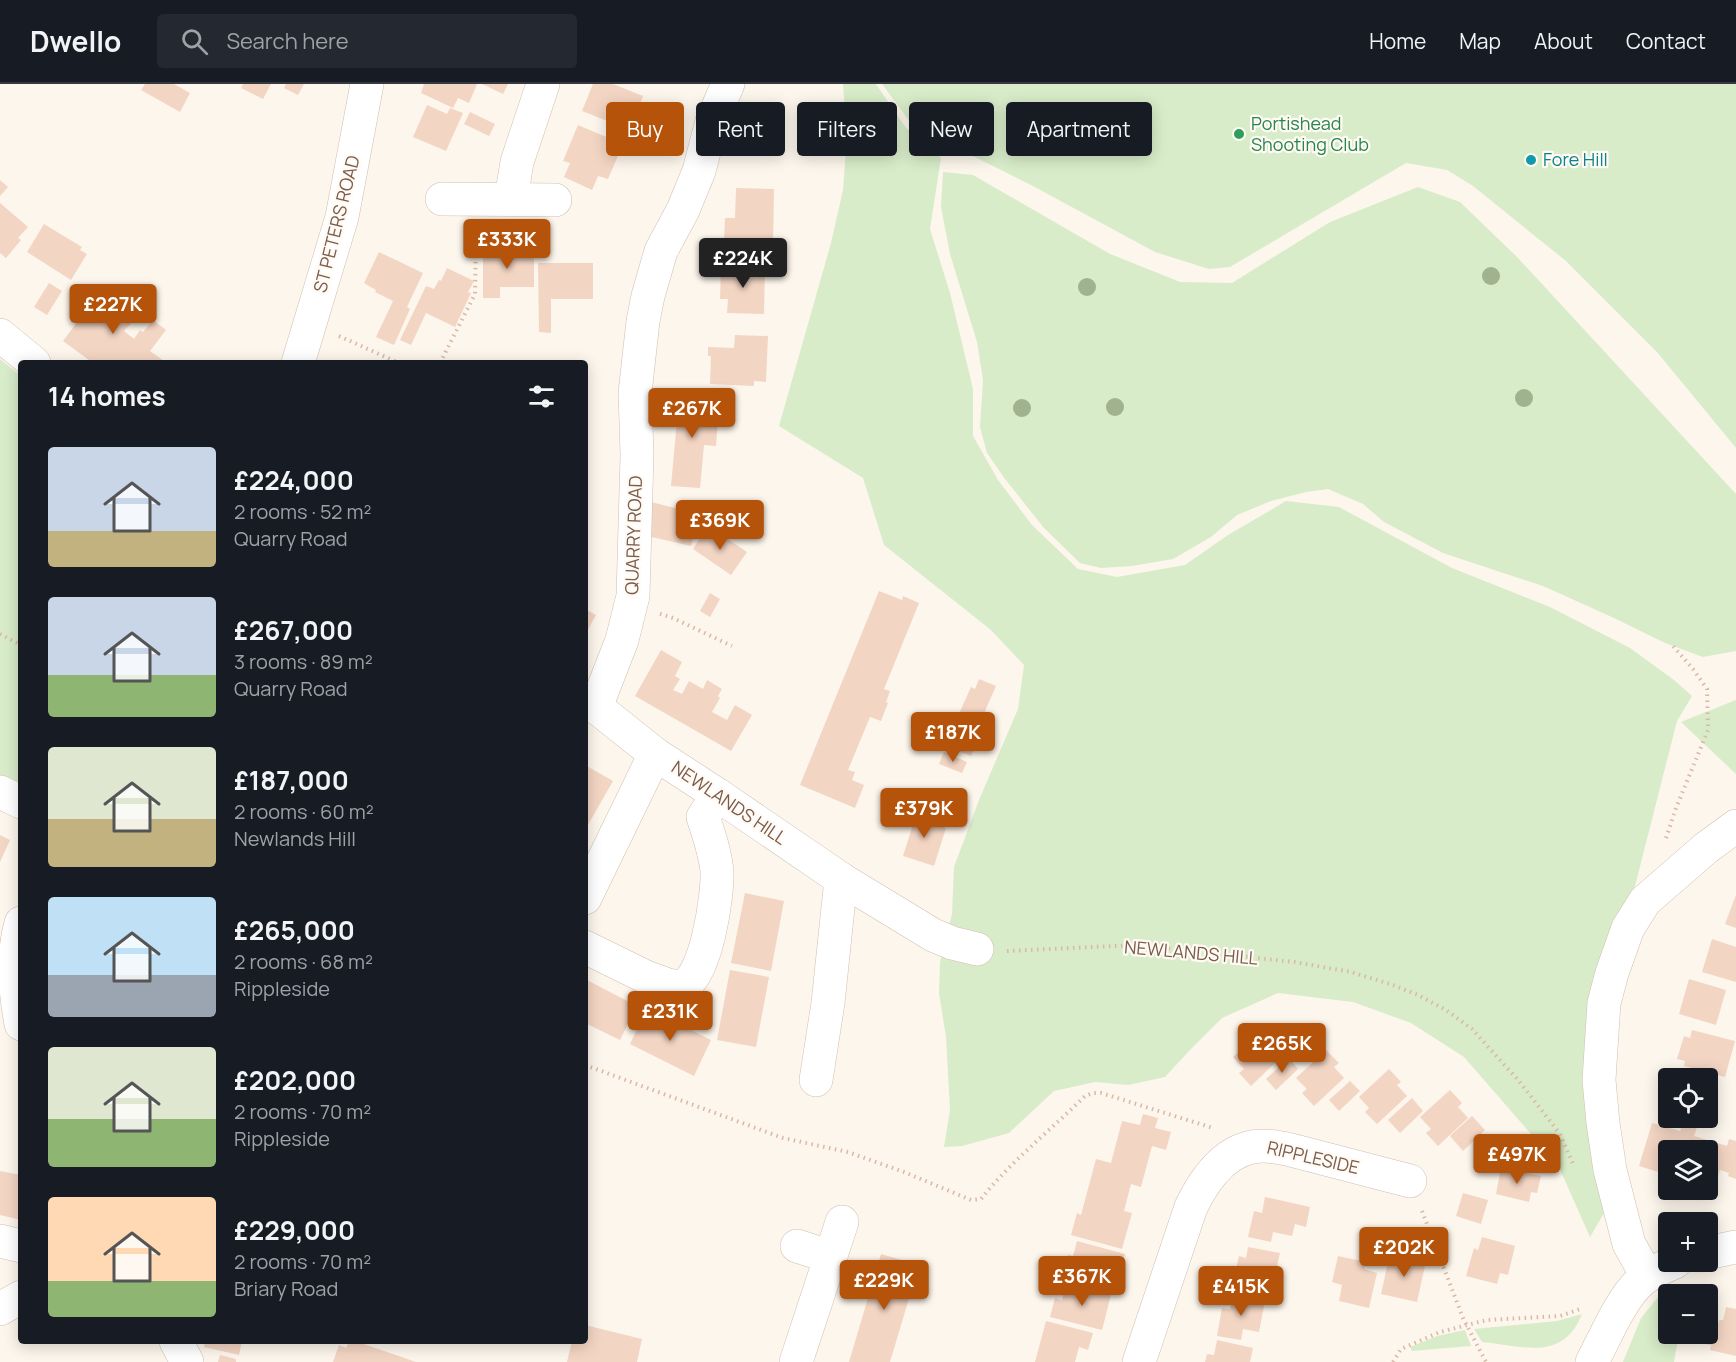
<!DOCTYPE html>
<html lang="en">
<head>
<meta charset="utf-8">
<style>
  body { margin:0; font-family:Manrope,sans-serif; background:#242831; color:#f1f3f6; height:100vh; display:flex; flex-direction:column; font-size:22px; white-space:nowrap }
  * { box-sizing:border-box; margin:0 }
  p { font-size:20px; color:#9ea1a6 }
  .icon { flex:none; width:33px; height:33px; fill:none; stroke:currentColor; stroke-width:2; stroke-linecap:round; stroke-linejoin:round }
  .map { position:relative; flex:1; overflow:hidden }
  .sheet { position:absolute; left:18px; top:276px; width:570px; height:984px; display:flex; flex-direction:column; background:#171b24; border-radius:6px; box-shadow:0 3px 15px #0003 }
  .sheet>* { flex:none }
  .banner { position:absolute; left:606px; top:18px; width:570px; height:54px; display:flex; gap:12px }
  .fabs { position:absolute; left:1658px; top:984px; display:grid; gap:12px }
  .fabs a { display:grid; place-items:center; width:60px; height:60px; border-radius:6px; background:#171b24; box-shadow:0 3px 15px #0003; font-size:30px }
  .price { position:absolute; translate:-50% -51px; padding:0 14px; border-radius:6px; background:#b45309; color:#fff; font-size:20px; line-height:39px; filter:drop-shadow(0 2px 3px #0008) }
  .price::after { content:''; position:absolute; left:50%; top:36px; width:18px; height:14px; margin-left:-9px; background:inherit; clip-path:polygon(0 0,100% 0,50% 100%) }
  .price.selected { background:#222; color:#fff }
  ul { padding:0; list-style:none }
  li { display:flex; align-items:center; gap:18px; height:150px; padding:0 30px }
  li span { display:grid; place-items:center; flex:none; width:168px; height:120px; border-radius:6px; color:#555 }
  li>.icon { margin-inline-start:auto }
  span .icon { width:72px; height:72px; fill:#fffc; stroke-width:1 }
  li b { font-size:26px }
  h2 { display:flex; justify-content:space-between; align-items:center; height:72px; padding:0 30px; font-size:26px }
  .tag { padding:0 21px; border-radius:6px; background:#171b24; box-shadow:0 3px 15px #0003; font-size:21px; line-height:54px }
  .tag.selected { background:#b45309; color:#fff }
  header { display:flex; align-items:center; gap:36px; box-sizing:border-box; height:84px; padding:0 30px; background:#171b24; border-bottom:2px solid #363941 }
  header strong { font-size:28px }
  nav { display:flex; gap:33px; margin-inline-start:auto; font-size:21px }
  .search { width:420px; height:54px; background:#242831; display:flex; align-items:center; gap:15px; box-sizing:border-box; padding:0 21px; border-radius:6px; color:#9ea1a6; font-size:22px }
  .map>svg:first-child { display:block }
</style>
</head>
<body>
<header>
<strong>Dwello</strong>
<div class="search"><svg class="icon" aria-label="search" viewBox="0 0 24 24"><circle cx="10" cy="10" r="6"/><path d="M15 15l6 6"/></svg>Search here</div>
<nav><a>Home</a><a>Map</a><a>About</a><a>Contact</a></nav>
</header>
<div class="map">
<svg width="1736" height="1278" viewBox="0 0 1736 1278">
  <rect width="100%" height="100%" fill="#fdf6ec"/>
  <g fill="#d8ecc9">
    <path d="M843,0H876L906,44L941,74L930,145L950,209L973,305V352L998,396L1032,441L1078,485L1117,493L1185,481L1228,451L1286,417L1339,423L1452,484L1550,523L1630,564L1674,596L1692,612L1677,637L1633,810L1592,1041L1604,1129L1590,1153L1558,1081L1464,973L1411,939L1353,918L1278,909L1222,934L1189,967L1165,993L1128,1001L1095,998L1054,1007L1009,1049L962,1062L944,1063L950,1026L946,953L939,909L940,878L952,830L954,783L979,716L1018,625L1024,581L991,546L884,461L863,394L779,342L831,159L843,106L847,53Z"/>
    <path d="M882,0H1736V364L1657,268L1566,177L1473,102L1447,86L1406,79L1230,183L1209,185L1155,168L1031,101L913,42Z"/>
    <path d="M943,88L973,91L1110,170L1180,198L1232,199L1330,138L1418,103L1460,118L1517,173L1736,410V567L1703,573L1665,559L1614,534L1543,502L1443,469L1384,438L1363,420L1328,405L1306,408L1271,417L1237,431L1211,453L1173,475L1132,482L1101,484L1080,479L1044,444L1005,395L987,369L980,343L983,296L977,258L950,170L941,123Z"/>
    <path d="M0,275L21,292V707L0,697Z"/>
    <path d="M1736,616V690L1681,638Z"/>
    <path d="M1690,1200L1687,1210H1668V1250H1679L1674,1278H1623L1641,1234L1659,1212Z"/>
    <path d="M1582,1230C1563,1278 1523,1262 1482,1258L1474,1245L1557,1237Z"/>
    <path d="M1465,1246L1471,1262L1412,1267L1410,1263L1437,1252Z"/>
  </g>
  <g fill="#f3d5c3">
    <path d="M145,0H174L190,9L180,28L141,6Z"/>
    <path d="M243,0H271L263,15L241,4Z"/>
    <path d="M286,0H304L298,11L284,4Z"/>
    <path d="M424,0H477L469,19L458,14L453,24L421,9Z"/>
    <path d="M482,0H508L503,10Z"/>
    <path d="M593,0H613L643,12L630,46L582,27Z"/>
    <path d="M427,21L447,30L450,24L463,29L446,67L413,53Z"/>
    <path d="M470,28L495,40L489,52L464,40Z"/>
    <path d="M578,41L623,60L608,95L598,92L592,106L564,93L570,79L563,77Z"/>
    <path d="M0,96L8,103L0,112Z"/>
    <path d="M736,104L774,105L773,162L741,161L742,159L724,158L725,134H735Z"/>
    <path d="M0,119L28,143L18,154L21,156L6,174L0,169Z"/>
    <path d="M44,140L82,163L80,166L87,170L71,196L27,168Z"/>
    <path d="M483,163L534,165V203H500V214H483Z"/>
    <path d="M379,168L423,189L407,223L410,225L394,261L376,253L393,217L375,208L376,206L364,199Z"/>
    <path d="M538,179H593V215H551V249L539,248Z"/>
    <path d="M721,181L765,182L764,230L727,229L728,215H720Z"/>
    <path d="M447,184L474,197L468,208L471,209L455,243L426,229L411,261L400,256L426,202L434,205L439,196L441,197Z"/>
    <path d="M49,199L62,207L47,231L34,223Z"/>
    <path d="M115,208L136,223L128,234L132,238L124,247L134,255L140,246L143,248L153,236L166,246L150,267L164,277L162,279H93L63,257L93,217L99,222L104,214L108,217Z"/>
    <path d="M735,251L768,252L766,298L754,297V302L710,300L711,272H708V263L734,264Z"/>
    <path d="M680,304L693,306V309L705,310L704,333L718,334L716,362L704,361L700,404L671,402Z"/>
    <path d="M651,418L699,430L691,462L643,451Z"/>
    <path d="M708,442L747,468L731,491L693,465Z"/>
    <path d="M879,507L902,516L903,512L919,519L884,605L890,607L886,618L888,619L881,637L870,633L848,686L855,688L852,696L864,701L855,724L800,701Z"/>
    <path d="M710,509L720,515L710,533L700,527Z"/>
    <path d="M585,525L596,531L585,551Z"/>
    <path d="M661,566L682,578L675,592L680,595L673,606L682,610L689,597L703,605L707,596L722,605L718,612L720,614L712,628L727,636L735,621L752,631L731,667L635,612Z"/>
    <path d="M979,595L996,602L985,627L988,629L977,654L953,643L971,603L975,605Z"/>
    <path d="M954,649L977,658L971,672L948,663Z"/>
    <path d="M944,668L967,678L962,689L939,680Z"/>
    <path d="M585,681L613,697L585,746Z"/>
    <path d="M919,722L931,726L927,738L946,744L934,782L903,772Z"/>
    <path d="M0,751L10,756L0,778Z"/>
    <path d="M745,809L784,817L771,887L731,879Z"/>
    <path d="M1736,811V844L1725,840Z"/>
    <path d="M1712,855L1736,863V898L1702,888Z"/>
    <path d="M730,886L769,893L756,963L717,956Z"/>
    <path d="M585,895L637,922L620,956L585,939Z"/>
    <path d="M1689,895L1726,906L1716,941L1679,930Z"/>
    <path d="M647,924L711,956L694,992L630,960Z"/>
    <path d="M1264,945L1276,958L1271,963L1281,973L1251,1002L1239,989L1244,985L1233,973Z"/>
    <path d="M1692,946L1735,957L1725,993L1684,982L1685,977L1677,975L1684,952L1690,954Z"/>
    <path d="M1326,966L1339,979L1334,983L1344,994L1314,1022L1302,1009L1307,1005L1296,994Z"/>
    <path d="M1289,974L1298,985L1276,1006L1266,995Z"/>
    <path d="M1389,985L1401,998L1397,1001L1407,1012L1377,1040L1365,1028L1369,1024L1359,1013Z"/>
    <path d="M1350,997L1360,1007L1339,1027L1329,1016Z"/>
    <path d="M1450,1006L1462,1019L1458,1023L1468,1034L1438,1062L1426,1049L1431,1045L1420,1033Z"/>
    <path d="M1412,1014L1423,1027L1400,1049L1388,1036Z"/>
    <path d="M1143,1030L1158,1034L1155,1044L1171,1048L1166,1066L1152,1062L1141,1103L1131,1100L1124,1127L1132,1129L1122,1165L1071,1151L1077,1129L1081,1131L1096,1075L1111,1079L1122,1037L1140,1041Z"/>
    <path d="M1472,1032L1485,1046L1463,1067L1450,1052Z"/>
    <path d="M1652,1039L1680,1047L1683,1039L1697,1043L1694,1052L1727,1062L1729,1055L1736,1057V1095L1728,1092L1729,1089L1720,1086L1716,1097L1707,1094V1066H1668V1091L1639,1082Z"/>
    <path d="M1501,1084L1541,1092L1537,1109L1531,1108L1529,1118L1496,1110Z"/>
    <path d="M0,1087L21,1091V1136L0,1131Z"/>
    <path d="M1463,1109L1488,1116L1481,1140L1456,1132Z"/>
    <path d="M1265,1113L1310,1123L1306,1143L1295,1140L1292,1152L1273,1148L1271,1158L1248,1153L1254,1127L1262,1129Z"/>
    <path d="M1482,1153L1515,1162L1508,1191L1500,1189L1497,1200L1466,1192L1474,1164L1478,1166Z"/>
    <path d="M1077,1157L1125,1170L1115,1206L1063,1191L1068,1171L1073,1172Z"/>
    <path d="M1248,1163L1280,1169L1276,1186H1279L1277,1200L1261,1196L1258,1208L1232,1202L1239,1172L1246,1174Z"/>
    <path d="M1390,1169L1426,1177L1417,1218L1381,1210Z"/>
    <path d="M881,1170L919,1181L910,1211L890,1278H849Z"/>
    <path d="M1338,1172L1366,1178L1364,1185L1377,1189L1369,1224L1339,1217L1342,1201L1332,1198Z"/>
    <path d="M1066,1200L1111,1211L1102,1246L1050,1233L1055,1214L1062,1216Z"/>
    <path d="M1233,1211L1265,1217L1259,1248L1243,1245L1241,1256L1217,1252L1222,1224L1230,1225Z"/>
    <path d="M1726,1223L1736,1225V1272L1710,1266L1711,1261L1693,1258L1695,1250H1707V1235L1719,1238V1236H1723Z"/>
    <path d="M1046,1237L1093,1249L1088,1266L1079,1263L1075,1278H1035Z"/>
    <path d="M585,1241L642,1255L637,1278H567L572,1257H585Z"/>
    <path d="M1217,1256L1253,1264L1250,1278H1205L1207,1270L1214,1271Z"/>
    <path d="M205,1257H242L239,1271L204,1263Z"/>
    <path d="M349,1257H355L416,1278H333L339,1261L346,1264Z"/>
    <path d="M220,1271L236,1275V1278H218Z"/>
  </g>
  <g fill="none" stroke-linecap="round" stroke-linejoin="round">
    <g stroke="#d1beb0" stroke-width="34">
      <g id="minor">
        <path d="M442,115L555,116"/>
        <path d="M511,115L517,78L543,0"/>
        <path d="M0,251L34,279"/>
        <path d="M298,279L342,133L367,0"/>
        <path d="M585,617L596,623L655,670L718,711L841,795L933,851L952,859L977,865"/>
        <path d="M596,623L622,556L633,512L637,371L635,309L643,237L648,212L661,167L683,126L699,87L712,37L728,0"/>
        <path d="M0,708L21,718"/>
        <path d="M585,814L655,670"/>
        <path d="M21,839C12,870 15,908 21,940"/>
        <path d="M585,863L646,893L668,901L681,903C706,896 718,811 717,787C715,768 709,751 703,733L718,711"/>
        <path d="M816,996L828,919L841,795"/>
        <path d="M0,1157L21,1162"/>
        <path d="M797,1162L831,1173"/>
        <path d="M1707,1169L1736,1163"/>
        <path d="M1647,1192L1629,1160L1610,1086L1603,1039L1599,996L1604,919L1612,889L1628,844L1645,817L1706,764L1736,742"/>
        <path d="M0,1225L21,1213"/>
        <path d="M176,1257L187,1278"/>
        <path d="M796,1278L842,1138"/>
        <path d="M1139,1278L1191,1123C1205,1094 1227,1062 1263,1062C1272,1062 1282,1064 1291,1066L1410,1097"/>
        <path d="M1592,1278C1605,1254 1621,1214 1642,1196C1652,1188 1664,1183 1675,1178"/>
      </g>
    </g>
    <g stroke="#d9b8a5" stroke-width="4" stroke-dasharray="1.5 4.5" stroke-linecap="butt">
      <path d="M339,252L399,279"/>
      <path d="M440,279L475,210L476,146"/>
      <path d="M660,530L673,534L732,562"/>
      <path d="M0,550L21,561"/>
      <path d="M1666,754L1676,724L1708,646L1707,605L1693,585L1673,562"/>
      <path d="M1007,867L1136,861L1294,878L1351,888L1393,901L1418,911L1446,926L1472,945L1519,997L1560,1050L1574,1082"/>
      <path d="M585,981L783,1054L848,1068L904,1088L971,1116L981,1115C1011,1077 1051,1046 1085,1012L1093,1009H1101L1213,1044"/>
      <path d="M1422,1127L1463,1234L1486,1278"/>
      <path d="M1393,1278L1401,1265L1440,1248L1487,1236L1560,1232L1583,1224"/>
    </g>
    <use href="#minor" stroke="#fff" stroke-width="33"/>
  </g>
  <g fill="#a0b28e">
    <circle cx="1491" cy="192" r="9"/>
    <circle cx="1087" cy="203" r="9"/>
    <circle cx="1524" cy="314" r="9"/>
    <circle cx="1115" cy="323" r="9"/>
    <circle cx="1022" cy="324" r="9"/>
  </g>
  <circle fill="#2e9e5b" stroke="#fffaf3" stroke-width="2" cx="1239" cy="50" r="6"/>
  <circle fill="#0f9aa8" stroke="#fffaf3" stroke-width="2" cx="1531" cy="76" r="6"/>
  <g text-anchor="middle" stroke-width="4.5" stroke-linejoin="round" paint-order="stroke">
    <g font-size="18" fill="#27864d" stroke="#fffaf3" text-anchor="start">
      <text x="1251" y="46">Portishead<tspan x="1251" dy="21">Shooting Club</tspan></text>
    </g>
    <g font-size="18" fill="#0d838f" stroke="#fffaf3" text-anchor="start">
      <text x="1543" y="82">Fore Hill</text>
    </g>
    <g font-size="18" fill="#7a5c4d" stroke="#fffaf3">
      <text transform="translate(337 140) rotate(-76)" y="6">ST PETERS ROAD</text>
      <text transform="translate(634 451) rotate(-88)" y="6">QUARRY ROAD</text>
      <text transform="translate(729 719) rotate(34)" y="6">NEWLANDS HILL</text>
      <text transform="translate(1191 869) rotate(5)" y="6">NEWLANDS HILL</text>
      <text transform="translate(1313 1074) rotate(13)" y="6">RIPPLESIDE</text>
    </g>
  </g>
</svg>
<div class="fabs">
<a><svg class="icon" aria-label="locate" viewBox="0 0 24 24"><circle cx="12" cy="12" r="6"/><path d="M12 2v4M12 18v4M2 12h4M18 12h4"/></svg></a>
<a><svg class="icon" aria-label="layers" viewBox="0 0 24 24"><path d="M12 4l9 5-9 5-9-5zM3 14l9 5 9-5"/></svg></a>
<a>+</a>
<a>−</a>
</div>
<b class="price" style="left:507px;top:186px">£333K</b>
<b class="price selected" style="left:743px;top:205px">£224K</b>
<b class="price" style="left:113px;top:251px">£227K</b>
<b class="price" style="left:692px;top:355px">£267K</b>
<b class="price" style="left:720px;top:467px">£369K</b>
<b class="price" style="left:953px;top:679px">£187K</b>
<b class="price" style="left:924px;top:755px">£379K</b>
<b class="price" style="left:670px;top:958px">£231K</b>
<b class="price" style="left:1282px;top:990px">£265K</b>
<b class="price" style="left:1517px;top:1101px">£497K</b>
<b class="price" style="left:1404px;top:1194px">£202K</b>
<b class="price" style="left:1082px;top:1223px">£367K</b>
<b class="price" style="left:884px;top:1227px">£229K</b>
<b class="price" style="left:1241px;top:1233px">£415K</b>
<div class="banner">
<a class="tag selected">Buy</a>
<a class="tag">Rent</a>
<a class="tag">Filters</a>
<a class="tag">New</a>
<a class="tag">Apartment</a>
</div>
<section class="sheet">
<h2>14 homes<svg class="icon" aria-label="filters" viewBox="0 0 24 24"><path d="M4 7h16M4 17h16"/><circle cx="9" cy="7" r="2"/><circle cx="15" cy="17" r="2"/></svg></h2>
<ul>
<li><span style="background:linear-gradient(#c9d6e8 70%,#c2b280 0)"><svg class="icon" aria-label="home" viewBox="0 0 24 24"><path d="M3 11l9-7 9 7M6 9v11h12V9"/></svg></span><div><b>£224,000</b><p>2 rooms · 52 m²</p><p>Quarry Road</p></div></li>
<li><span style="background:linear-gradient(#c9d6e8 65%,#8fb573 0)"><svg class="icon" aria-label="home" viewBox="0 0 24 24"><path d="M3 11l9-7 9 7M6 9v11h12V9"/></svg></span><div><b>£267,000</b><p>3 rooms · 89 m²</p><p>Quarry Road</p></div></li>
<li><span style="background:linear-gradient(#dfe7d0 60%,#c2b280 0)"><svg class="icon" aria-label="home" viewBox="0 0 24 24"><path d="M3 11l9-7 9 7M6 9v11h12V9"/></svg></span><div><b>£187,000</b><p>2 rooms · 60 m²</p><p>Newlands Hill</p></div></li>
<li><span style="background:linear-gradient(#bfe0f5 65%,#9aa5b1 0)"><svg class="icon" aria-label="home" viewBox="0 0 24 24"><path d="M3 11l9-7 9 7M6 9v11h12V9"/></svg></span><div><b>£265,000</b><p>2 rooms · 68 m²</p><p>Rippleside</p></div></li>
<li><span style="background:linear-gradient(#dfe7d0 60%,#8fb573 0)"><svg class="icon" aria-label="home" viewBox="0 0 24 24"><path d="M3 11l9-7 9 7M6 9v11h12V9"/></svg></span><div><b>£202,000</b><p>2 rooms · 70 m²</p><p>Rippleside</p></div></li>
<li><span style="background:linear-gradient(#ffd9b3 70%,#8fb573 0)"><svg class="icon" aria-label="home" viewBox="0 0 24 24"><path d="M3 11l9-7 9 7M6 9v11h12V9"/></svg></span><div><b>£229,000</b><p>2 rooms · 70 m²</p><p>Briary Road</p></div></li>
</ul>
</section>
</div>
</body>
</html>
